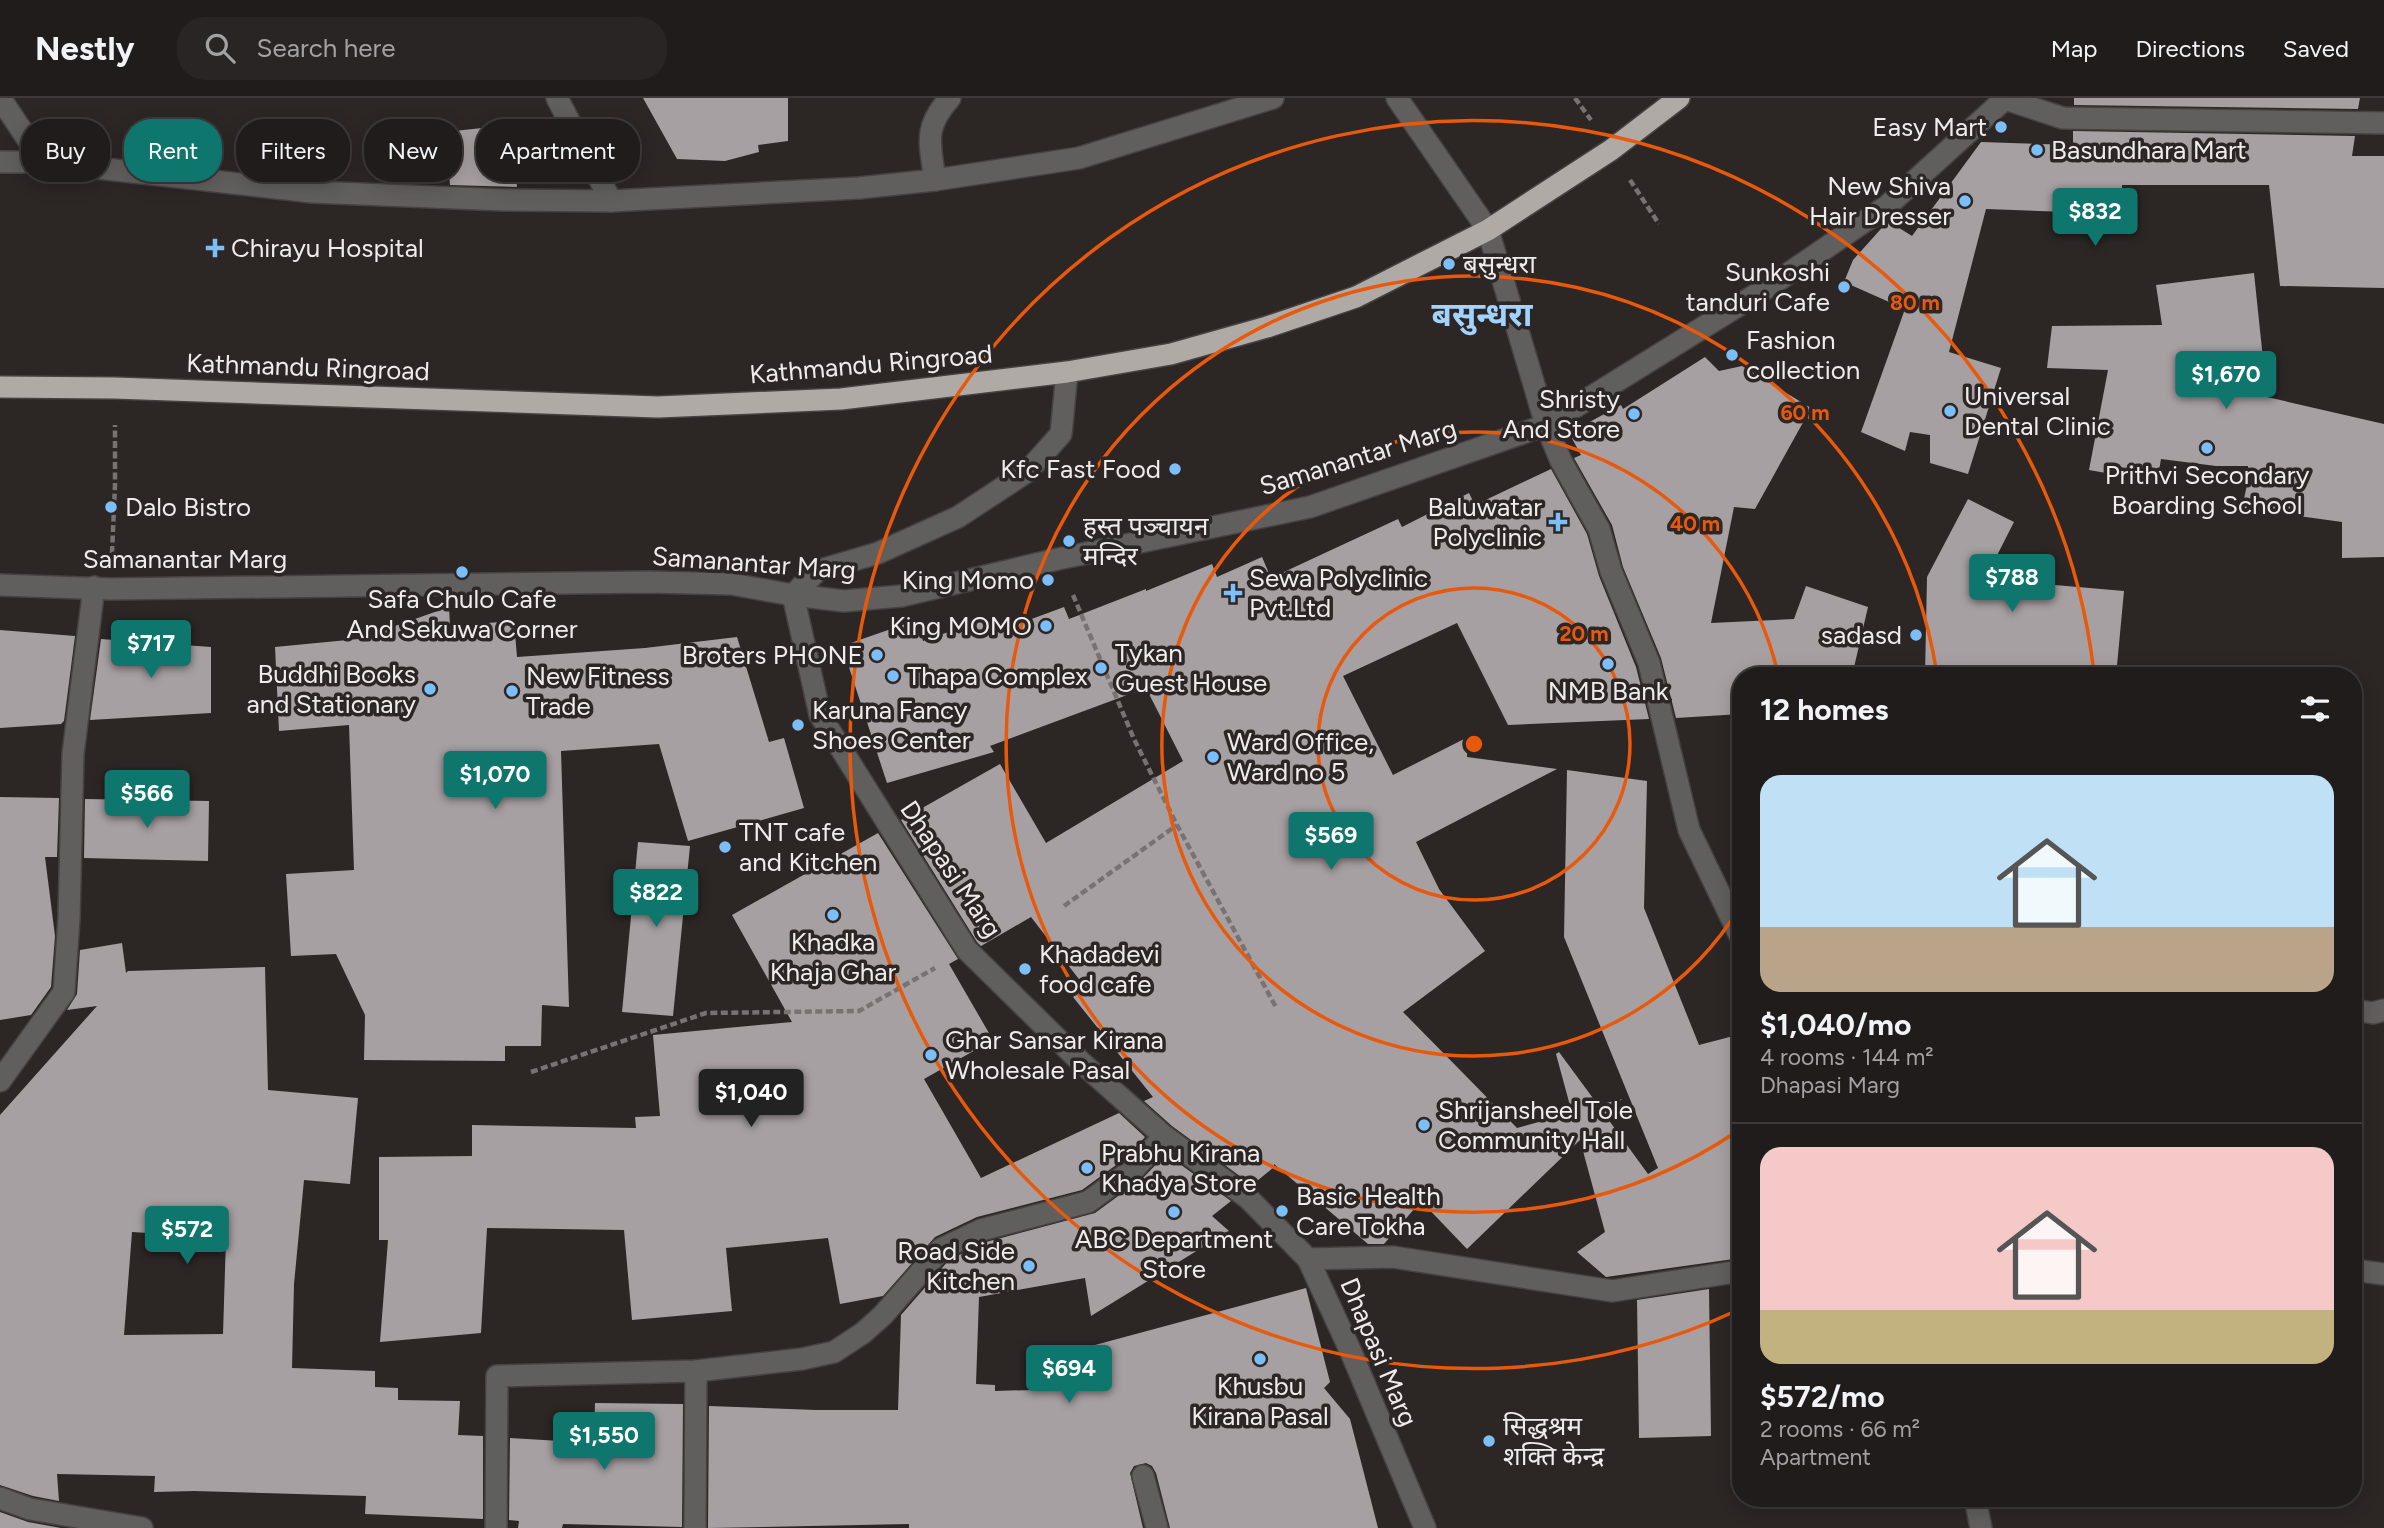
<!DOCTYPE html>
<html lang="en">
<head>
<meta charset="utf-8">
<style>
  body { margin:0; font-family:Figtree,"Noto Sans Devanagari",sans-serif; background:#292525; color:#f1f3f6; height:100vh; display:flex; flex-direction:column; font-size:26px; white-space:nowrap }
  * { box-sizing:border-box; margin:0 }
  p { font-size:23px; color:#a2a1a3 }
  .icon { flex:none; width:38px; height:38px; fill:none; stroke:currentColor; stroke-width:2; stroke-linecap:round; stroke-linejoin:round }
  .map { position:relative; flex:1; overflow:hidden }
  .sheet { position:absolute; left:1732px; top:569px; width:630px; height:840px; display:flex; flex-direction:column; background:#211c1c; border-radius:28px; box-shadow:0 4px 18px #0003,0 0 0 2px #3e3a3b }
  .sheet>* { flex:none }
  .top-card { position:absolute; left:21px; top:21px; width:665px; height:63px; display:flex; gap:14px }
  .price { position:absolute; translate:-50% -60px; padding:0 16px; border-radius:7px; background:#0f766e; color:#fff; font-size:23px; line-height:46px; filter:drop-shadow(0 2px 4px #0008) }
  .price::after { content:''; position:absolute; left:50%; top:42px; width:21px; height:16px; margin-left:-10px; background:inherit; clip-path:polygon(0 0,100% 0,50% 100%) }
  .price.current { background:#222; color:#fff }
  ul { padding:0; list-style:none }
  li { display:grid; align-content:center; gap:14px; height:371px; padding:0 28px }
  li+li { border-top:2px solid #3e3a3b }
  li span { display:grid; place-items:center; height:217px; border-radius:21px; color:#555 }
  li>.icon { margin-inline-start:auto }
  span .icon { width:126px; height:126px; fill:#fffc; stroke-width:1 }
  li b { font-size:30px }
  h2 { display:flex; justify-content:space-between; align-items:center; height:84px; padding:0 28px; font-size:30px }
  .pill { padding:0 24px; border-radius:28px; background:#211c1c; box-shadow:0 4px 18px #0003,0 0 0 2px #3e3a3b; font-size:24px; line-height:63px }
  .pill.current { background:#0f766e; color:#fff }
  header { display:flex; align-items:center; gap:42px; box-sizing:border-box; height:98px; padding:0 35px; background:#211c1c; border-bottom:2px solid #3e3a3b }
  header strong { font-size:33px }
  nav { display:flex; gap:38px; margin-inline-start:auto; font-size:24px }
  .search { width:490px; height:63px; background:#292525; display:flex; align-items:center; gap:18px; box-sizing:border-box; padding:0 24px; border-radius:28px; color:#a2a1a3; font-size:26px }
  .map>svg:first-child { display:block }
</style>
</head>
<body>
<header>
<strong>Nestly</strong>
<div class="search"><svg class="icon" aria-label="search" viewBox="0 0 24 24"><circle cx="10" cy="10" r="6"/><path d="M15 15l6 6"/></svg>Search here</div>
<nav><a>Map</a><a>Directions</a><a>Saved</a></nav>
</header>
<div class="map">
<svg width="2384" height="1430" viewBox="0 0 2384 1430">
  <rect width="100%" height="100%" fill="#2c2625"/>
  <g fill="#a7a0a2" fill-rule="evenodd">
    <path d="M643,0H788V43L758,47L759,54L725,63L677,61Z"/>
    <path d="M2074,0H2360L2358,11L2074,7Z"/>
    <path d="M511,27L517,89L450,87L445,34Z"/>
    <path d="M2073,33L2355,38L2352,58H2384V190L2280,188L2269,87H2122L2121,116L1986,111L1949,254L2001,270L1968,376L1930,365V337L1910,334L1905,353L1861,334L1905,211L1844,184L1853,162L1888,123L1912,138L1981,44L2073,47Z"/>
    <path d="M2254,175L2267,299L2384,326V459L2342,460V424L2242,410L2250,373L2248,372V368H2216L2161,361L2157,384L2089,372L2108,272L2047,270L2052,228L2162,227L2156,187Z"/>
    <path d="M1705,259L1719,273L1742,268L1811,310L1755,411L1734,409L1711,525L1794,521L1806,488L1868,509L1852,578H1741V616L1676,620L1661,560L1623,469L1612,427L1574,360L1581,357L1569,335L1621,307L1623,311Z"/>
    <path d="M1551,371L1587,436L1599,478L1636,569L1649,621L1508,627L1457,525L1343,578L1393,677L1468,639L1467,659L1557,671L1416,744L1439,791L1485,853L1403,914L1517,1030L1572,1015L1556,956L1559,954L1598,1007L1622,1001L1605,1017L1648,1076L1658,1070L1564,839L1567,672L1647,683L1644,810L1699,947L1741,936V1160L1606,1179L1577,1154L1605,1134L1580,1042L1467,1151L1421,1103L1384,1146H1368L1274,1066V1069L1252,1087L1172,1028L1144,1003L1153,999L1073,899L1085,889L1031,819L981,848L977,844L901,722L1000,666L1046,745L1183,663L1146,590L990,648L994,654L887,685L842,548L917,522L923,543L982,522L988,537L1064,509L1069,521L1146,491V493L1212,466L1217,479L1262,459L1271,480L1398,421L1402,429L1469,395L1475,407Z"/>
    <path d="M1968,401L2014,424L1985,481L2124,493L2116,578H1925L1927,479Z"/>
    <path d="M449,509L450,528L514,523L517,559L645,550L737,539L769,644L784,640L804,710L688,743L659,646L561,653L569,909L542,907L541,948H505V963L364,962L365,917L336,856L291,858L286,776L354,772L349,627L279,633L275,549L358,541Z"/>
    <path d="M0,532L75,538L64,623L61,626L0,630Z"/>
    <path d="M101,541L211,549V615L90,622Z"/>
    <path d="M0,699L59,700L57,759H45L55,838L51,889L31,917L0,922Z"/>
    <path d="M85,701L209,703L208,763L84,760Z"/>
    <path d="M878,735L958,861L949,866L993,942L924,981L981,1080L1119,1015L1145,1039L1127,1059L1082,1092L977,1119L935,1139L883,1198L840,1206L828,1140L726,1150L732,1213L632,1222L624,1132L487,1130L481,1235L380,1244L388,1142H379V1059L472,1058V1027L636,1030L635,1019L660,1018L653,937L792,924L732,817Z"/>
    <path d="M638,744L690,748L673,918L622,914Z"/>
    <path d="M122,845L126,875L128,873L265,869L268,992L358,1000L350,1086L304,1082L294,1186L292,1270L375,1273V1289L398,1290V1302L460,1303L458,1337L483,1338V1421L365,1416L366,1398L194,1393L154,1394L155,1378L57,1376L59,1403L33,1398L0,1387V1017L97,908L67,912L77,896L80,852ZM132,1134L226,1140L223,1236L124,1237Z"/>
    <path d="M1166,1056L1231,1103L1212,1118L1229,1133L1091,1218L1085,1180L979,1199L976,1286L995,1287V1293L1102,1290L1095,1247L1306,1190L1330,1284L1324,1290L1350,1321L1378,1430H1170L1156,1375L1152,1368L1146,1365L1134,1368L1130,1375L1143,1430H909V1426L708,1430L709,1308L816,1312H898L901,1217L949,1162L986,1144L1095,1115L1144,1079Z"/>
    <path d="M1709,1191L1711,1338L1639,1340L1637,1202Z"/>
    <path d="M595,1305L683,1306L682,1429L563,1426L562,1430H518L519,1423L509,1422L510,1340L594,1345Z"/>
    <path d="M0,1414L28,1424L61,1430H0Z"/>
  </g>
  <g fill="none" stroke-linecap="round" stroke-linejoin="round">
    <g stroke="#474241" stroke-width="24">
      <g id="minor">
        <path d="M0,0L43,64"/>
        <path d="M557,0L611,103"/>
        <path d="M1397,0L1488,132L1546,327L1561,363L1599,431L1611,473L1649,565L1689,732L1741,840"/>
        <path d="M2002,0L2063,20L2384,25"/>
        <path d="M0,64H43L312,94L504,102L611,103L859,90L935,82L1079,60L1273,0"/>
        <path d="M935,82C930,45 923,30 950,0"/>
        <path d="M1067,274L1061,336L1028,373L958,419L878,455L817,473L793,497L820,617L967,852L1082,965L1164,1038L1248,1100L1308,1161L1351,1254L1425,1430"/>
        <path d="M0,487L110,491L649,484L731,486L793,497L844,503L901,498L1058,461L1310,409L1546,327L1773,186L1887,108L2006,0"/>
        <path d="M2354,912L2373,915L2384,912"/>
        <path d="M0,983L64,894L69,820L73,656L94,489"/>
        <path d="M1308,1161L1393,1159L1612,1193L1741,1173"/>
        <path d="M2354,1172L2384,1176"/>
        <path d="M1143,1378L1157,1430"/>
        <path d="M0,1400L30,1411L142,1430"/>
        <path d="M1975,1400L1981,1430"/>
        <path d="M496,1430L497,1278L696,1273L802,1261L834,1254L863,1235L883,1217L941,1151L981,1132L1088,1104L1136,1069L1164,1038"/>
        <path d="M695,1430L696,1273"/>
      </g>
    </g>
    <g stroke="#474241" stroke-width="24">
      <path id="highway" d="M0,289L114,290L658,309L841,301L1067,274L1171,256L1267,229L1356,199L1488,132L1611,52L1679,0"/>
    </g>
    <g stroke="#787272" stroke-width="4.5" stroke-dasharray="7 3.5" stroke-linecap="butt">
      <path d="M1575,0L1591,22"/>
      <path d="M1630,82L1659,126"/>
      <path d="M112,455L115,387V327"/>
      <path d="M1073,497L1134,641L1177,727L1277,911"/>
      <path d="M1064,808L1177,727"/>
      <path d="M531,974L706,915L859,913L935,870"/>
    </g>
    <use href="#minor" stroke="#615f5d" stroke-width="21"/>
    <use href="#highway" stroke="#b0aaa7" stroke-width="21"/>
  </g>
  <g fill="none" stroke="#e8590c" stroke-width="3.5">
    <circle cx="1474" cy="646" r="156"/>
    <path d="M1740 809A312 312 0 1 1 1778 576"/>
    <path d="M1739 1032A468 468 0 1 1 1937 577"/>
    <path d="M1738 1212A624 624 0 1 1 2094 575"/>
  </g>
  <g fill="#7bbef8" stroke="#2c2625" stroke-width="2.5">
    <circle cx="2001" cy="29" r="7"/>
    <circle cx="2037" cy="52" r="7"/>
    <circle cx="1965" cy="103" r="7"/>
    <path d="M211.5 139.5h7v7h7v7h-7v7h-7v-7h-7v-7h7z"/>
    <circle cx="1449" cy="166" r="7"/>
    <circle cx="1844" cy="189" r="7"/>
    <circle cx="1732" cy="257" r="7"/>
    <circle cx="1950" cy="313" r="7"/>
    <circle cx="1634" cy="316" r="7"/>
    <circle cx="2207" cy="350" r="7"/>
    <circle cx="1175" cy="371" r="7"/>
    <circle cx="111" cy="409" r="7"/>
    <path d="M1554.5 413.5h7v7h7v7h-7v7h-7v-7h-7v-7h7z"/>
    <circle cx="1069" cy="443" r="7"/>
    <circle cx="462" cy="474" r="7"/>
    <circle cx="1048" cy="482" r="7"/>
    <path d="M1229.5 484.5h7v7h7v7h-7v7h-7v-7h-7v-7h7z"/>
    <circle cx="1046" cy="528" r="7"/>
    <circle cx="1916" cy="537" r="7"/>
    <circle cx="877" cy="557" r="7"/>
    <circle cx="1608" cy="566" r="7"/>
    <circle cx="1101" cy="570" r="7"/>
    <circle cx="893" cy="578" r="7"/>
    <circle cx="430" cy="591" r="7"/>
    <circle cx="512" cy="593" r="7"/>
    <circle cx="798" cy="627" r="7"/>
    <circle cx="1213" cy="659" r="7"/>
    <circle cx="725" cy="749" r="7"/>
    <circle cx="833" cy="817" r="7"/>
    <circle cx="1025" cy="871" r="7"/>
    <circle cx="931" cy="957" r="7"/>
    <circle cx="1424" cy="1027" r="7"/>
    <circle cx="1087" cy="1070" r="7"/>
    <circle cx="1282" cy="1113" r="7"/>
    <circle cx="1174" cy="1114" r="7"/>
    <circle cx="1029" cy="1168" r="7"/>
    <circle cx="1260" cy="1261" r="7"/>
    <circle cx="1489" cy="1343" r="7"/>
  </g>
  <g text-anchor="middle" stroke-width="7" stroke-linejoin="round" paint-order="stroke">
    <g font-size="26" fill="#f0ecec" stroke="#2c2625" text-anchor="start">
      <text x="1987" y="38" text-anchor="end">Easy Mart</text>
      <text x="2051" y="61">Basundhara Mart</text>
      <text x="1951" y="97" text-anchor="end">New Shiva<tspan x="1951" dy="30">Hair Dresser</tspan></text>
      <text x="231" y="159">Chirayu Hospital</text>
      <text x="1463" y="175">बसुन्धरा</text>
      <text x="1830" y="183" text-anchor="end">Sunkoshi<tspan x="1830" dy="30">tanduri Cafe</tspan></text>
      <text x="1746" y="251">Fashion<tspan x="1746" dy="30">collection</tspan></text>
      <text x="1964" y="307">Universal<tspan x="1964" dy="30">Dental Clinic</tspan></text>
      <text x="1620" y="310" text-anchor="end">Shristy<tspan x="1620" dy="30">And Store</tspan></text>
      <text x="1161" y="380" text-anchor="end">Kfc Fast Food</text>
      <text x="2207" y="386" text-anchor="middle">Prithvi Secondary<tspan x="2207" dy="30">Boarding School</tspan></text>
      <text x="125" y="418">Dalo Bistro</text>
      <text x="1542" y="418" text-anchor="end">Baluwatar<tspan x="1542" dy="30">Polyclinic</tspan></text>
      <text x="1083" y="437">हस्त पञ्चायन<tspan x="1083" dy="30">मन्दिर</tspan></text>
      <text x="1249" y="489">Sewa Polyclinic<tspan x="1249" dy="30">Pvt.Ltd</tspan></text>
      <text x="1034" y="491" text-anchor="end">King Momo</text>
      <text x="462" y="510" text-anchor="middle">Safa Chulo Cafe<tspan x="462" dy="30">And Sekuwa Corner</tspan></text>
      <text x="1032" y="537" text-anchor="end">King MOMO</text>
      <text x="1902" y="546" text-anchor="end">sadasd</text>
      <text x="1115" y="564">Tykan<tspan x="1115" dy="30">Guest House</tspan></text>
      <text x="863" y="566" text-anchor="end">Broters PHONE</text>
      <text x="416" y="585" text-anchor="end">Buddhi Books<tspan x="416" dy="30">and Stationary</tspan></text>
      <text x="526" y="587">New Fitness<tspan x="526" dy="30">Trade</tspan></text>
      <text x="907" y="587">Thapa Complex</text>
      <text x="1608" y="602" text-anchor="middle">NMB Bank</text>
      <text x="812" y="621">Karuna Fancy<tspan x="812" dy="30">Shoes Center</tspan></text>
      <text x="1227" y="653">Ward Office,<tspan x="1227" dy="30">Ward no 5</tspan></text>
      <text x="739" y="743">TNT cafe<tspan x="739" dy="30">and Kitchen</tspan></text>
      <text x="833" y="853" text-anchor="middle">Khadka<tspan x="833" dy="30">Khaja Ghar</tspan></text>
      <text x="1039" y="865">Khadadevi<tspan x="1039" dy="30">food cafe</tspan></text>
      <text x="945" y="951">Ghar Sansar Kirana<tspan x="945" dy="30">Wholesale Pasal</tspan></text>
      <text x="1438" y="1021">Shrijansheel Tole<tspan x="1438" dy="30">Community Hall</tspan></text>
      <text x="1101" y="1064">Prabhu Kirana<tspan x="1101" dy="30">Khadya Store</tspan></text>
      <text x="1296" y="1107">Basic Health<tspan x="1296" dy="30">Care Tokha</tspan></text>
      <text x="1174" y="1150" text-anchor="middle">ABC Department<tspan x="1174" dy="30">Store</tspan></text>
      <text x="1015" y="1162" text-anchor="end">Road Side<tspan x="1015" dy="30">Kitchen</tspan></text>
      <text x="1260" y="1297" text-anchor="middle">Khusbu<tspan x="1260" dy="30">Kirana Pasal</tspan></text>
      <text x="1503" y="1337">सिद्धश्रम<tspan x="1503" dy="30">शक्ति केन्द्र</tspan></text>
    </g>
    <g font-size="26" fill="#f0ecec" stroke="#2c2625">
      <text transform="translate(871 266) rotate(-5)" y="9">Kathmandu Ringroad</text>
      <text transform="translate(308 269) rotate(2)" y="9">Kathmandu Ringroad</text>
      <text transform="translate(1358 359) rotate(-17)" y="9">Samanantar Marg</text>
      <text x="185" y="470">Samanantar Marg</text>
      <text transform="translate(754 465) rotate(4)" y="9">Samanantar Marg</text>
      <text transform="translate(951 771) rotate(56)" y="9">Dhapasi Marg</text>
      <text transform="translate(1379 1254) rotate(67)" y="9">Dhapasi Marg</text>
    </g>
    <g font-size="33" font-weight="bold" fill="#a2d3ff" stroke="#2c2625">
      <text x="1482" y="228">बसुन्धरा</text>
    </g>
  </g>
  <circle cx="1474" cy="646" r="10" fill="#e8590c" stroke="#2c2625" stroke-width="3.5"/>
  <g font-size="21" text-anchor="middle" font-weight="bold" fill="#e8590c" stroke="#2c2625" stroke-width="7" stroke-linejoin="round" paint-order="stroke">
    <text x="1915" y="212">80 m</text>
    <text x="1805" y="322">60 m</text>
    <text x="1695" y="433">40 m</text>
    <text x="1584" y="543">20 m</text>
  </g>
</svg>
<b class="price" style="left:2095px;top:150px">$832</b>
<b class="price" style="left:2226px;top:313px">$1,670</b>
<b class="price" style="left:2012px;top:516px">$788</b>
<b class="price" style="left:151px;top:582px">$717</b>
<b class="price" style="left:495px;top:713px">$1,070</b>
<b class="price" style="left:147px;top:732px">$566</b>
<b class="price" style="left:1331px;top:774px">$569</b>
<b class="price" style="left:656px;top:831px">$822</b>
<b class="price current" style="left:751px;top:1031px">$1,040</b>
<b class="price" style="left:187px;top:1168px">$572</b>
<b class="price" style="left:1069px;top:1307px">$694</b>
<b class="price" style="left:604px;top:1374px">$1,550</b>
<div class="top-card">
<a class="pill">Buy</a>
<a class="pill current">Rent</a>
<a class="pill">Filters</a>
<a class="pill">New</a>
<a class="pill">Apartment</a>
</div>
<section class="sheet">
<h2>12 homes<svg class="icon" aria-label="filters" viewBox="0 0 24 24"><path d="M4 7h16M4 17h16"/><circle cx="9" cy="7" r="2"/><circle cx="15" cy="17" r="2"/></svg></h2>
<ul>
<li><span style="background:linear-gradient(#bfe0f5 70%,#b9a48a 0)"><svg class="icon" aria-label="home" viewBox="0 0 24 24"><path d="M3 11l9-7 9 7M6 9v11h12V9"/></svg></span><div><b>$1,040/mo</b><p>4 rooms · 144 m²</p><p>Dhapasi Marg</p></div></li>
<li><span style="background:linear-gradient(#f6c9c9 75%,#c2b280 0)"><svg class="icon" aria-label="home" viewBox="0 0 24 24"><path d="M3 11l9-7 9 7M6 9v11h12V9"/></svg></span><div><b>$572/mo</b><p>2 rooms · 66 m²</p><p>Apartment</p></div></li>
</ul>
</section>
</div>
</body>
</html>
